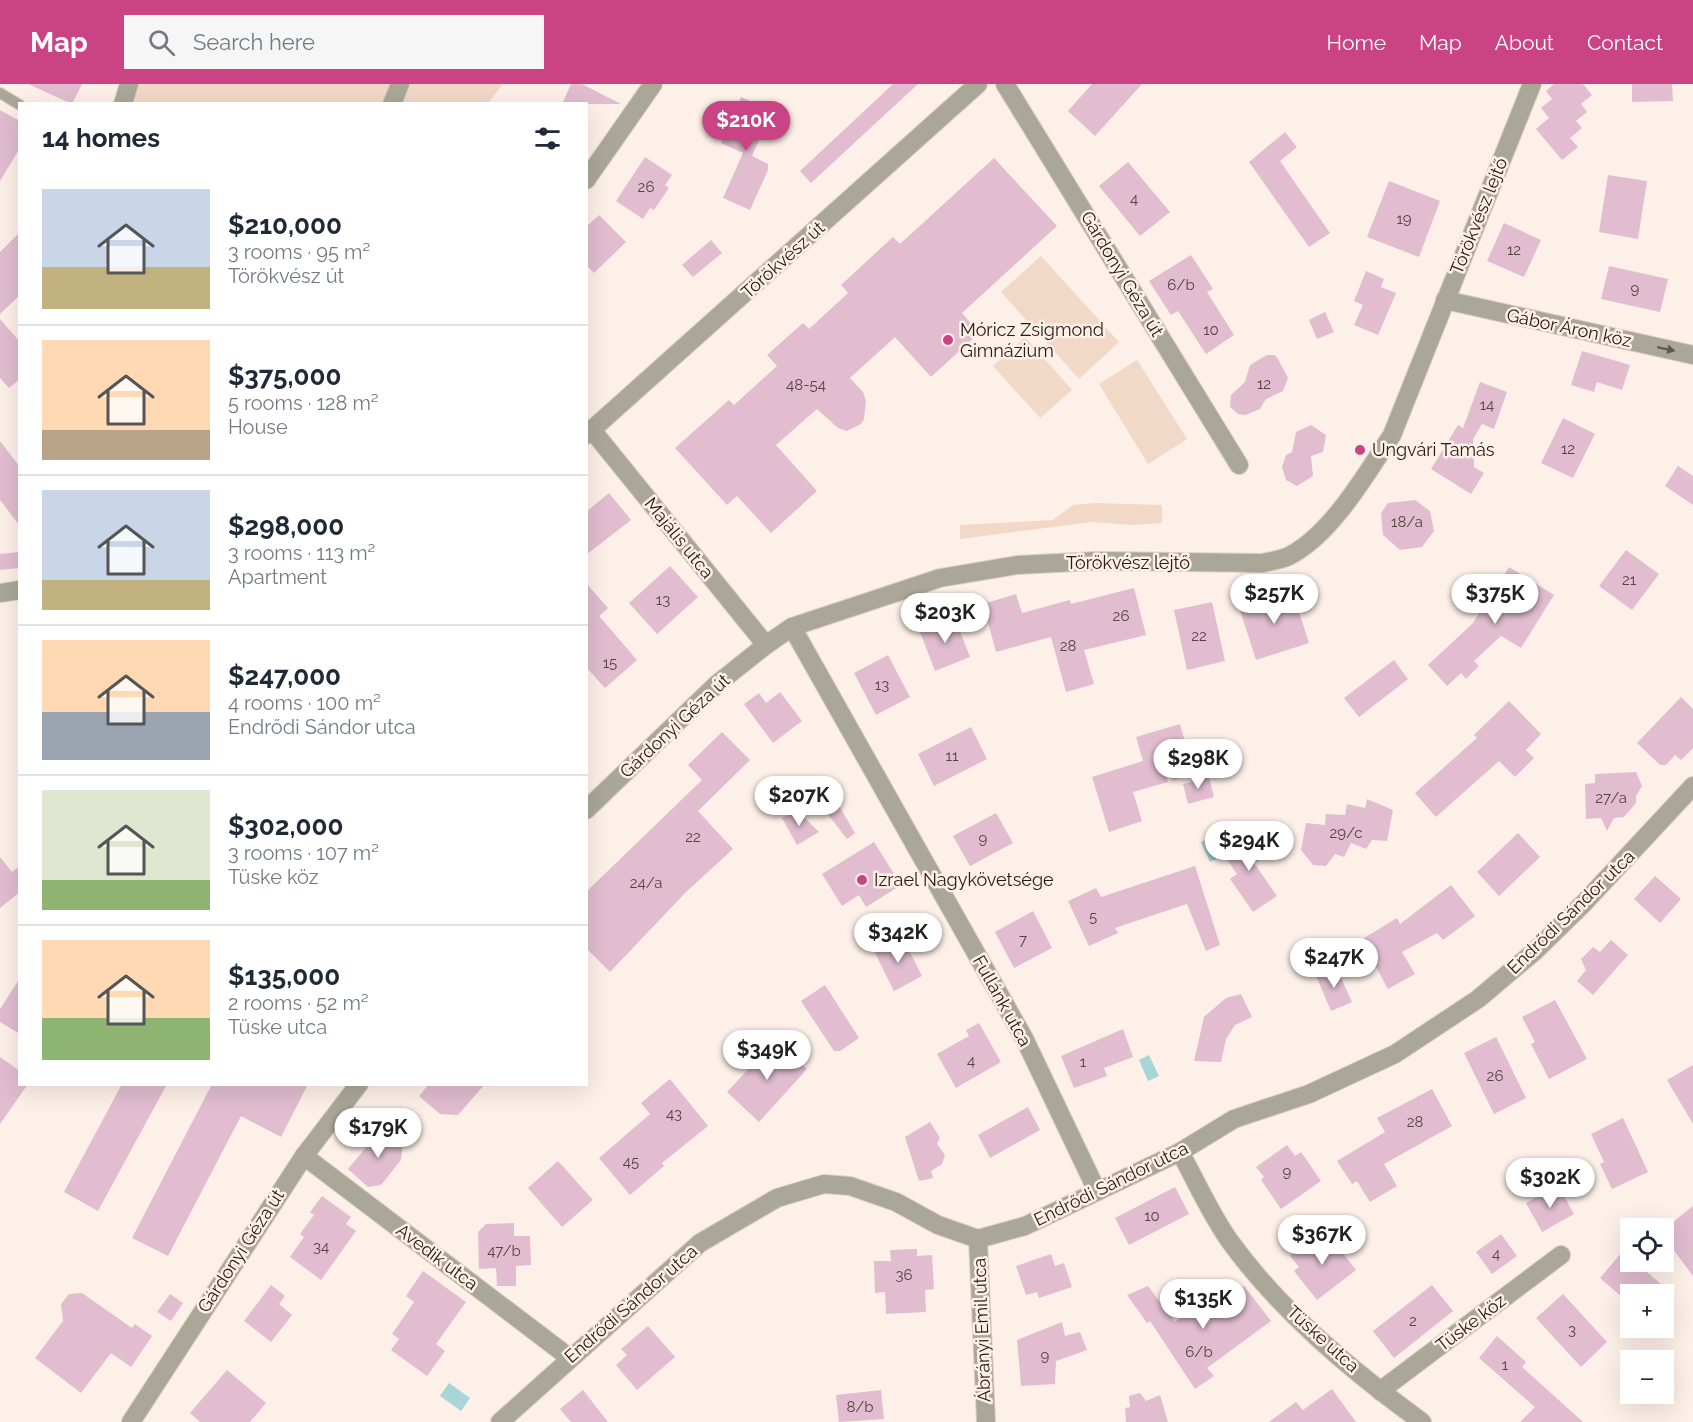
<!DOCTYPE html>
<html lang="en">
<head>
<meta charset="utf-8">
<style>
  body { margin:0; font-family:Raleway,sans-serif; background:#f6f6f7; color:#1f2937; height:100vh; display:flex; flex-direction:column; font-size:22px; white-space:nowrap }
  * { box-sizing:border-box; margin:0 }
  p { font-size:20px; color:#747a83 }
  .icon { flex:none; width:33px; height:33px; fill:none; stroke:currentColor; stroke-width:2; stroke-linecap:round; stroke-linejoin:round }
  .map { position:relative; flex:1; overflow:hidden }
  .side { position:absolute; left:18px; top:18px; width:570px; height:984px; display:flex; flex-direction:column; background:#fff; border-radius:0px; box-shadow:0 6px 24px #0002 }
  .side>* { flex:none }
  .buttons { position:absolute; left:1620px; top:1134px; display:grid; gap:12px }
  .buttons a { display:grid; place-items:center; width:54px; height:54px; border-radius:0px; background:#fff; box-shadow:0 6px 24px #0002; font-size:30px }
  .price { position:absolute; translate:-50% -51px; padding:0 14px; border-radius:21px; background:#fff; color:#222; font-size:20px; line-height:39px; filter:drop-shadow(0 2px 3px #0008) }
  .price::after { content:''; position:absolute; left:50%; top:36px; width:18px; height:14px; margin-left:-9px; background:inherit; clip-path:polygon(0 0,100% 0,50% 100%) }
  .price.active { background:#ca4485; color:#fff }
  ul { padding:0; list-style:none }
  li { display:flex; align-items:center; gap:18px; height:150px; padding:0 24px }
  li+li { border-top:2px solid #e0e1e3 }
  li span { display:grid; place-items:center; flex:none; width:168px; height:120px; border-radius:0px; color:#555 }
  li>.icon { margin-inline-start:auto }
  span .icon { width:72px; height:72px; fill:#fffc; stroke-width:1 }
  li b { font-size:26px }
  h2 { display:flex; justify-content:space-between; align-items:center; height:72px; padding:0 24px; font-size:26px }
  header { display:flex; align-items:center; gap:36px; box-sizing:border-box; height:84px; padding:0 30px; background:#ca4485; color:#fff }
  header strong { font-size:28px }
  nav { display:flex; gap:33px; margin-inline-start:auto; font-size:21px }
  .search { width:420px; height:54px; background:#f6f6f7; display:flex; align-items:center; gap:15px; box-sizing:border-box; padding:0 21px; border-radius:0px; color:#747a83; font-size:22px }
  .map>svg:first-child { display:block }
</style>
</head>
<body>
<header>
<strong>Map</strong>
<div class="search"><svg class="icon" aria-label="search" viewBox="0 0 24 24"><circle cx="10" cy="10" r="6"/><path d="M15 15l6 6"/></svg>Search here</div>
<nav><a>Home</a><a>Map</a><a>About</a><a>Contact</a></nav>
</header>
<div class="map">
<svg width="1693" height="1338" viewBox="0 0 1693 1338">
  <rect width="100%" height="100%" fill="#fdf0e8"/>
  <g fill="#f1d8c7">
    <path d="M129,0H503L488,19L123,20Z"/>
    <path d="M1041,172L1119,258L1079,295L1001,208Z"/>
    <path d="M1025,253L1072,306L1040,334L993,282Z"/>
    <path d="M1137,276L1187,355L1148,380L1099,300Z"/>
    <path d="M1095,419L1162,421V439L1132,441L1093,438L960,455V441L1053,436L1073,421Z"/>
  </g>
  <g fill="#a8d5d8">
    <path d="M1212,753L1221,773L1210,778L1201,758Z"/>
    <path d="M1149,971L1159,992L1148,997L1139,976Z"/>
    <path d="M449,1299L470,1314L461,1327L440,1312Z"/>
  </g>
  <g fill="#e1bdcf">
    <path d="M28,0H82L72,20Z"/>
    <path d="M571,0H582L621,20H562Z"/>
    <path d="M893,0H918L811,99L800,87Z"/>
    <path d="M1092,0H1142L1095,52L1068,27Z"/>
    <path d="M1554,0H1583L1592,11L1581,20L1587,28L1576,37L1582,44L1570,54L1578,63L1562,76L1536,45L1549,34L1541,24L1552,15L1546,7Z"/>
    <path d="M1632,0H1672L1673,17L1632,18Z"/>
    <path d="M741,13L772,26L752,72L768,80V86L750,126L723,114L743,69L721,59Z"/>
    <path d="M0,26L20,37V64L0,97Z"/>
    <path d="M1285,48L1297,63L1280,77L1330,149L1309,163L1249,78Z"/>
    <path d="M645,73L672,91L665,101L669,104L654,126L650,124L643,135L616,117Z"/>
    <path d="M994,74L1057,142L962,229L979,249L931,293L895,253L850,294L863,308L866,317L864,335L861,340L847,347L838,344L817,325L776,361L817,407L771,449L737,412L727,421L675,364L729,316L734,321L777,282L767,271L803,239L809,245L848,209L841,201L893,153L900,160Z"/>
    <path d="M1128,78L1170,128L1140,152L1099,102Z"/>
    <path d="M1608,91L1647,97L1638,155L1599,148Z"/>
    <path d="M1389,97L1440,117L1419,173L1367,153Z"/>
    <path d="M599,131L626,158L594,189L586,181V143Z"/>
    <path d="M1504,139L1541,156L1524,193L1487,177Z"/>
    <path d="M20,148V211L0,230V168Z"/>
    <path d="M711,156L722,169L693,193L682,181Z"/>
    <path d="M1191,171L1213,205L1207,208L1234,251L1206,270L1178,227L1171,231L1149,197Z"/>
    <path d="M1609,182L1668,195L1660,228L1601,215Z"/>
    <path d="M1366,187L1384,195L1381,203L1396,209L1378,251L1354,241L1363,221L1354,217Z"/>
    <path d="M1325,228L1334,248L1317,255L1309,236Z"/>
    <path d="M0,235L20,258V295L9,304L0,294Z"/>
    <path d="M1582,267L1630,281L1622,306L1597,298L1594,308L1571,301Z"/>
    <path d="M1267,271H1275L1278,275L1288,294L1283,307L1266,315L1260,325L1246,331L1238,330L1230,323L1231,311L1245,298L1250,281Z"/>
    <path d="M1480,298L1507,308L1494,345L1482,340L1473,355L1474,383L1484,389L1471,410L1431,385L1458,341L1463,344Z"/>
    <path d="M1563,334L1595,350L1573,394L1541,379Z"/>
    <path d="M1311,341L1326,351L1323,368L1311,372L1313,392L1297,402L1286,396L1282,383L1286,371L1292,368L1296,348Z"/>
    <path d="M0,357L20,383V442L0,416Z"/>
    <path d="M1678,382L1693,392V421L1665,402Z"/>
    <path d="M609,409L631,436L586,471V428Z"/>
    <path d="M1415,416L1430,427L1434,447L1422,463L1400,466L1383,451L1381,429L1388,419Z"/>
    <path d="M1626,466L1659,490L1632,526L1599,502Z"/>
    <path d="M20,468V484L0,486V470Z"/>
    <path d="M670,482L698,513L657,550L629,519Z"/>
    <path d="M1509,483L1554,511L1521,564L1501,552L1474,577L1479,582L1466,595L1461,589L1447,602L1428,581L1473,539Z"/>
    <path d="M586,499L608,524L599,532L637,576L605,604L586,583Z"/>
    <path d="M1134,504L1146,551L1084,566L1094,600L1066,608L1051,553L996,568L983,520L1016,510L1022,529L1070,516L1071,520Z"/>
    <path d="M1292,506L1309,559L1256,576L1239,523Z"/>
    <path d="M1212,518L1225,577L1187,586L1174,526Z"/>
    <path d="M955,534L970,573L935,587L920,548Z"/>
    <path d="M888,571L910,613L876,631L854,589Z"/>
    <path d="M1394,576L1408,595L1359,633L1344,614Z"/>
    <path d="M780,608L802,637L773,659L744,620L759,609L766,619Z"/>
    <path d="M1681,613L1693,625V664L1681,676L1675,671L1666,681H1660L1637,659Z"/>
    <path d="M1509,617L1541,650L1526,666L1534,674L1515,693L1499,677L1436,733L1415,709L1477,654L1474,651Z"/>
    <path d="M1180,640L1194,690L1173,696L1163,681L1168,698L1133,708L1142,737L1109,748L1092,693L1143,677L1136,653Z"/>
    <path d="M971,643L987,675L934,702L918,670Z"/>
    <path d="M722,648L750,676L698,727L733,765L686,808L610,888L586,864V808L702,696L688,681Z"/>
    <path d="M1636,688L1642,702L1636,712V719L1624,733L1614,734L1607,747L1601,734L1586,735L1585,700L1595,699V690Z"/>
    <path d="M1209,693L1214,713L1188,720L1183,700Z"/>
    <path d="M830,707L855,749L847,755L816,715Z"/>
    <path d="M1367,715L1393,726L1387,757L1372,756L1366,765L1351,759L1344,773L1335,770L1326,782L1313,781L1301,766L1306,739L1325,741L1326,730L1345,731L1347,720L1365,724Z"/>
    <path d="M797,726L819,748L797,761L782,734Z"/>
    <path d="M996,729L1013,759L970,782L953,752Z"/>
    <path d="M1251,747L1267,770L1254,779L1277,812L1253,828L1230,795L1237,790L1222,768Z"/>
    <path d="M1518,749L1540,773L1499,812L1477,788Z"/>
    <path d="M874,758L901,801L866,823L859,811L842,822L822,790Z"/>
    <path d="M0,773L12,788L20,782V808L0,824Z"/>
    <path d="M1195,782L1220,861L1206,867L1187,820L1115,844L1118,849L1089,862L1068,817L1096,804L1101,813Z"/>
    <path d="M1655,792L1681,815L1660,839L1634,815Z"/>
    <path d="M1451,801L1475,832L1443,856L1437,849L1402,868L1415,890L1388,905L1375,881L1378,879L1364,854L1397,834L1400,840Z"/>
    <path d="M1033,827L1052,864L1014,884L995,848Z"/>
    <path d="M903,854L922,892L894,907L875,869Z"/>
    <path d="M1611,856L1628,871L1593,911L1577,897L1586,886L1581,875L1593,863L1600,868Z"/>
    <path d="M1336,883L1352,918L1331,927L1316,892Z"/>
    <path d="M20,894V950L0,938V925Z"/>
    <path d="M825,901L859,954L840,967H834L801,917Z"/>
    <path d="M1241,910L1252,933L1235,941L1226,955L1221,978L1194,977L1204,933L1226,914Z"/>
    <path d="M1555,916L1587,975L1549,995L1531,960L1535,958L1522,933Z"/>
    <path d="M979,939L1001,978L956,1004L937,970L969,952L966,946Z"/>
    <path d="M1123,945L1133,973L1104,984L1107,992L1074,1004L1061,972Z"/>
    <path d="M1496,953L1526,1014L1494,1030L1464,969Z"/>
    <path d="M775,956L807,985L759,1038L727,1008Z"/>
    <path d="M0,973L20,987V1000H28L0,1040Z"/>
    <path d="M1693,981V1040L1667,996Z"/>
    <path d="M670,995L708,1042L662,1079L664,1082L630,1111L599,1074L650,1030L641,1019Z"/>
    <path d="M122,1000H167L98,1127L64,1108Z"/>
    <path d="M212,1000H308L281,1053L241,1032L168,1172L132,1154Z"/>
    <path d="M429,1000H485L458,1031L440,1030L419,1012Z"/>
    <path d="M1432,1005L1452,1042L1384,1080L1397,1102L1370,1118L1357,1097L1352,1100L1337,1077L1385,1048L1377,1034Z"/>
    <path d="M1028,1023L1040,1046L990,1074L978,1051Z"/>
    <path d="M1623,1034L1648,1088L1612,1105L1600,1080L1604,1078L1591,1050Z"/>
    <path d="M930,1038L940,1054L937,1060L945,1071L942,1080L931,1087L933,1094L919,1097L905,1053Z"/>
    <path d="M384,1042L403,1059L401,1076L381,1101L368,1103L348,1085Z"/>
    <path d="M1287,1061L1295,1072L1301,1068L1321,1097L1281,1125L1261,1096L1264,1093L1256,1083Z"/>
    <path d="M558,1077L593,1116L562,1143L528,1104Z"/>
    <path d="M1558,1101L1574,1130L1542,1148L1526,1119Z"/>
    <path d="M1175,1103L1189,1130L1129,1161L1115,1134Z"/>
    <path d="M322,1112L351,1133L346,1140L356,1147L321,1196L290,1173L304,1153L300,1150L314,1131L310,1128Z"/>
    <path d="M1693,1122V1192L1664,1153V1145Z"/>
    <path d="M514,1139V1152H530L531,1181L516,1182V1202H497L496,1184L479,1185L478,1148L486,1140Z"/>
    <path d="M1322,1148L1330,1160L1333,1157L1356,1186L1317,1216L1294,1187L1299,1183L1290,1172Z"/>
    <path d="M1501,1150L1517,1172L1492,1190L1476,1168Z"/>
    <path d="M917,1165V1172L932,1171L934,1205L925,1206L926,1228L886,1230L885,1208L875,1209L874,1177H891L890,1166Z"/>
    <path d="M1623,1167L1630,1174V1178H1635L1673,1210H1630V1220L1600,1194Z"/>
    <path d="M1051,1170L1055,1182L1064,1179L1072,1203L1039,1214L1037,1208L1026,1211L1016,1182Z"/>
    <path d="M423,1187L466,1218L436,1260L445,1267L427,1292L391,1266L399,1255L392,1250L414,1218L406,1212Z"/>
    <path d="M271,1201L285,1212L279,1220L292,1231L271,1258L244,1237Z"/>
    <path d="M1432,1201L1453,1227L1394,1274L1373,1247Z"/>
    <path d="M1148,1202L1175,1238L1190,1226L1198,1237L1244,1202L1271,1237L1207,1284L1214,1292L1195,1305L1150,1237L1147,1239L1127,1211Z"/>
    <path d="M82,1209L132,1244L135,1240L152,1252L131,1283L111,1269L81,1309L35,1274L63,1237L61,1220L69,1210Z"/>
    <path d="M170,1210L183,1219L171,1237L157,1228Z"/>
    <path d="M1563,1210L1607,1258L1581,1283L1536,1234Z"/>
    <path d="M1062,1238L1065,1252L1080,1248L1087,1266L1056,1277L1055,1300L1021,1302L1017,1256Z"/>
    <path d="M648,1242L675,1273L637,1306L616,1281L627,1271L621,1265Z"/>
    <path d="M1497,1252L1526,1278L1522,1283L1583,1338H1520L1535,1323L1479,1274Z"/>
    <path d="M227,1286L266,1319L250,1338H200L190,1329Z"/>
    <path d="M1332,1305L1356,1338H1269L1296,1318L1303,1326Z"/>
    <path d="M583,1306L608,1338H571L560,1325Z"/>
    <path d="M881,1306L884,1335L839,1338L836,1311Z"/>
    <path d="M1140,1309L1146,1317L1160,1311L1168,1338H1126L1125,1324L1130,1323L1129,1312Z"/>
  </g>
  <g fill="none" stroke-linecap="round" stroke-linejoin="round">
    <g stroke="#dbcec6" stroke-width="12">
      <path id="service" d="M0,9L20,21"/>
    </g>
    <g stroke="#dbcec6" stroke-width="20">
      <g id="minor">
        <path d="M1005,0L1239,381"/>
        <path d="M123,20L129,0"/>
        <path d="M392,20L400,0"/>
        <path d="M586,96L653,0"/>
        <path d="M1445,216L1693,271"/>
        <path d="M592,346L766,561"/>
        <path d="M792,543L1025,956L1097,1107"/>
        <path d="M586,726L717,600L766,561L792,543L940,494L1017,481L1096,477L1262,479C1270,477 1281,476 1289,472C1332,450 1366,390 1392,351L1532,0"/>
        <path d="M1180,1068C1196,1097 1210,1129 1229,1156C1280,1227 1352,1287 1422,1338"/>
        <path d="M304,1072L570,1274"/>
        <path d="M978,1155L986,1338"/>
        <path d="M1380,1307L1561,1171"/>
        <path d="M131,1338L304,1072L359,1000"/>
        <path d="M500,1338L700,1159L777,1114L824,1100L850,1102L896,1118L938,1141L978,1155L1025,1142L1180,1068L1234,1035L1309,1010L1395,970L1478,915L1535,867L1584,819L1693,702"/>
      </g>
    </g>
    <g stroke="#dbcec6" stroke-width="20">
      <g id="tertiary">
        <path d="M586,351L978,0"/>
        <path d="M0,509L20,506"/>
      </g>
    </g>
    <use href="#service" stroke="#aba798" stroke-width="10"/>
    <use href="#minor" stroke="#aba798" stroke-width="18"/>
    <use href="#tertiary" stroke="#aba798" stroke-width="18"/>
  </g>
  <defs><path id="oneway-solid" d="M-6-.8H1V-3.2L6.5 0L1 3.2V.8H-6Z" transform="scale(1.5)"/></defs>
  <use fill="#625a4f" href="#oneway-solid" transform="translate(1666 265) rotate(12)"/>
  <g fill="#ca4485" stroke="#fdf0e8" stroke-width="2">
    <circle cx="948" cy="256" r="6"/>
    <circle cx="1360" cy="366" r="6"/>
    <circle cx="862" cy="796" r="6"/>
  </g>
  <g text-anchor="middle" stroke-width="5" stroke-linejoin="round" paint-order="stroke">
    <g font-size="15" fill="#564442">
      <text x="646" y="108">26</text>
      <text x="1134" y="120">4</text>
      <text x="1404" y="140">19</text>
      <text x="1514" y="171">12</text>
      <text x="1181" y="206">6/b</text>
      <text x="1635" y="210">9</text>
      <text x="1211" y="251">10</text>
      <text x="1264" y="305">12</text>
      <text x="806" y="306">48-54</text>
      <text x="1487" y="326">14</text>
      <text x="1568" y="370">12</text>
      <text x="1407" y="443">18/a</text>
      <text x="1629" y="501">21</text>
      <text x="663" y="521">13</text>
      <text x="1121" y="537">26</text>
      <text x="1199" y="557">22</text>
      <text x="1068" y="567">28</text>
      <text x="610" y="584">15</text>
      <text x="882" y="606">13</text>
      <text x="952" y="677">11</text>
      <text x="1611" y="719">27/a</text>
      <text x="1346" y="754">29/c</text>
      <text x="693" y="758">22</text>
      <text x="983" y="760">9</text>
      <text x="646" y="804">24/a</text>
      <text x="1093" y="838">5</text>
      <text x="1023" y="861">7</text>
      <text x="971" y="982">4</text>
      <text x="1083" y="983">1</text>
      <text x="1495" y="997">26</text>
      <text x="674" y="1035">43</text>
      <text x="1415" y="1043">28</text>
      <text x="631" y="1083">45</text>
      <text x="1287" y="1093">9</text>
      <text x="1152" y="1137">10</text>
      <text x="321" y="1168">34</text>
      <text x="504" y="1172">47/b</text>
      <text x="1496" y="1175">4</text>
      <text x="904" y="1196">36</text>
      <text x="1413" y="1242">2</text>
      <text x="1572" y="1251">3</text>
      <text x="1199" y="1273">6/b</text>
      <text x="1045" y="1277">9</text>
      <text x="1505" y="1286">1</text>
      <text x="860" y="1328">8/b</text>
    </g>
    <g font-size="18" fill="#271b13" stroke="#fdf0e8">
      <text transform="translate(1479 132) rotate(-68)" y="6">Törökvész lejtő</text>
      <text transform="translate(783 176) rotate(-42)" y="6">Törökvész út</text>
      <text transform="translate(1122 190) rotate(59)" y="6">Gárdonyi Géza út</text>
      <text transform="translate(1569 244) rotate(12)" y="6">Gábor Áron köz</text>
      <text transform="translate(679 454) rotate(51)" y="6">Majális utca</text>
      <text x="1128" y="485">Törökvész lejtő</text>
      <text transform="translate(675 642) rotate(-43)" y="6">Gárdonyi Géza út</text>
      <text transform="translate(1571 828) rotate(-44)" y="6">Endrődi Sándor utca</text>
      <text transform="translate(1002 917) rotate(61)" y="6">Fullánk utca</text>
      <text transform="translate(1111 1100) rotate(-26)" y="6">Endrődi Sándor utca</text>
      <text transform="translate(241 1167) rotate(-57)" y="6">Gárdonyi Géza út</text>
      <text transform="translate(437 1173) rotate(37)" y="6">Avedik utca</text>
      <text transform="translate(631 1220) rotate(-41)" y="6">Endrődi Sándor utca</text>
      <text transform="translate(1471 1239) rotate(-37)" y="6">Tüske köz</text>
      <text transform="translate(982 1246) rotate(-92)" y="6">Ábrányi Emil utca</text>
      <text transform="translate(1323 1255) rotate(42)" y="6">Tüske utca</text>
    </g>
    <g font-size="18" fill="#271b13" stroke="#fdf0e8" text-anchor="start">
      <text x="960" y="252">Móricz Zsigmond<tspan x="960" dy="21">Gimnázium</tspan></text>
      <text x="1372" y="372">Ungvári Tamás</text>
      <text x="874" y="802">Izrael Nagykövetsége</text>
    </g>
  </g>
</svg>
<div class="buttons">
<a><svg class="icon" aria-label="locate" viewBox="0 0 24 24"><circle cx="12" cy="12" r="6"/><path d="M12 2v4M12 18v4M2 12h4M18 12h4"/></svg></a>
<a>+</a>
<a>−</a>
</div>
<b class="price active" style="left:746px;top:68px">$210K</b>
<b class="price" style="left:1274px;top:541px">$257K</b>
<b class="price" style="left:1495px;top:541px">$375K</b>
<b class="price" style="left:945px;top:560px">$203K</b>
<b class="price" style="left:1198px;top:706px">$298K</b>
<b class="price" style="left:799px;top:743px">$207K</b>
<b class="price" style="left:1249px;top:788px">$294K</b>
<b class="price" style="left:898px;top:880px">$342K</b>
<b class="price" style="left:1334px;top:905px">$247K</b>
<b class="price" style="left:767px;top:997px">$349K</b>
<b class="price" style="left:378px;top:1075px">$179K</b>
<b class="price" style="left:1550px;top:1125px">$302K</b>
<b class="price" style="left:1322px;top:1182px">$367K</b>
<b class="price" style="left:1203px;top:1246px">$135K</b>
<section class="side">
<h2>14 homes<svg class="icon" aria-label="filters" viewBox="0 0 24 24"><path d="M4 7h16M4 17h16"/><circle cx="9" cy="7" r="2"/><circle cx="15" cy="17" r="2"/></svg></h2>
<ul>
<li><span style="background:linear-gradient(#c9d6e8 65%,#c2b280 0)"><svg class="icon" aria-label="home" viewBox="0 0 24 24"><path d="M3 11l9-7 9 7M6 9v11h12V9"/></svg></span><div><b>$210,000</b><p>3 rooms · 95 m²</p><p>Törökvész út</p></div></li>
<li><span style="background:linear-gradient(#ffd9b3 75%,#b9a48a 0)"><svg class="icon" aria-label="home" viewBox="0 0 24 24"><path d="M3 11l9-7 9 7M6 9v11h12V9"/></svg></span><div><b>$375,000</b><p>5 rooms · 128 m²</p><p>House</p></div></li>
<li><span style="background:linear-gradient(#c9d6e8 75%,#c2b280 0)"><svg class="icon" aria-label="home" viewBox="0 0 24 24"><path d="M3 11l9-7 9 7M6 9v11h12V9"/></svg></span><div><b>$298,000</b><p>3 rooms · 113 m²</p><p>Apartment</p></div></li>
<li><span style="background:linear-gradient(#ffd9b3 60%,#9aa5b1 0)"><svg class="icon" aria-label="home" viewBox="0 0 24 24"><path d="M3 11l9-7 9 7M6 9v11h12V9"/></svg></span><div><b>$247,000</b><p>4 rooms · 100 m²</p><p>Endrődi Sándor utca</p></div></li>
<li><span style="background:linear-gradient(#dfe7d0 75%,#8fb573 0)"><svg class="icon" aria-label="home" viewBox="0 0 24 24"><path d="M3 11l9-7 9 7M6 9v11h12V9"/></svg></span><div><b>$302,000</b><p>3 rooms · 107 m²</p><p>Tüske köz</p></div></li>
<li><span style="background:linear-gradient(#ffd9b3 65%,#8fb573 0)"><svg class="icon" aria-label="home" viewBox="0 0 24 24"><path d="M3 11l9-7 9 7M6 9v11h12V9"/></svg></span><div><b>$135,000</b><p>2 rooms · 52 m²</p><p>Tüske utca</p></div></li>
</ul>
</section>
</div>
</body>
</html>
